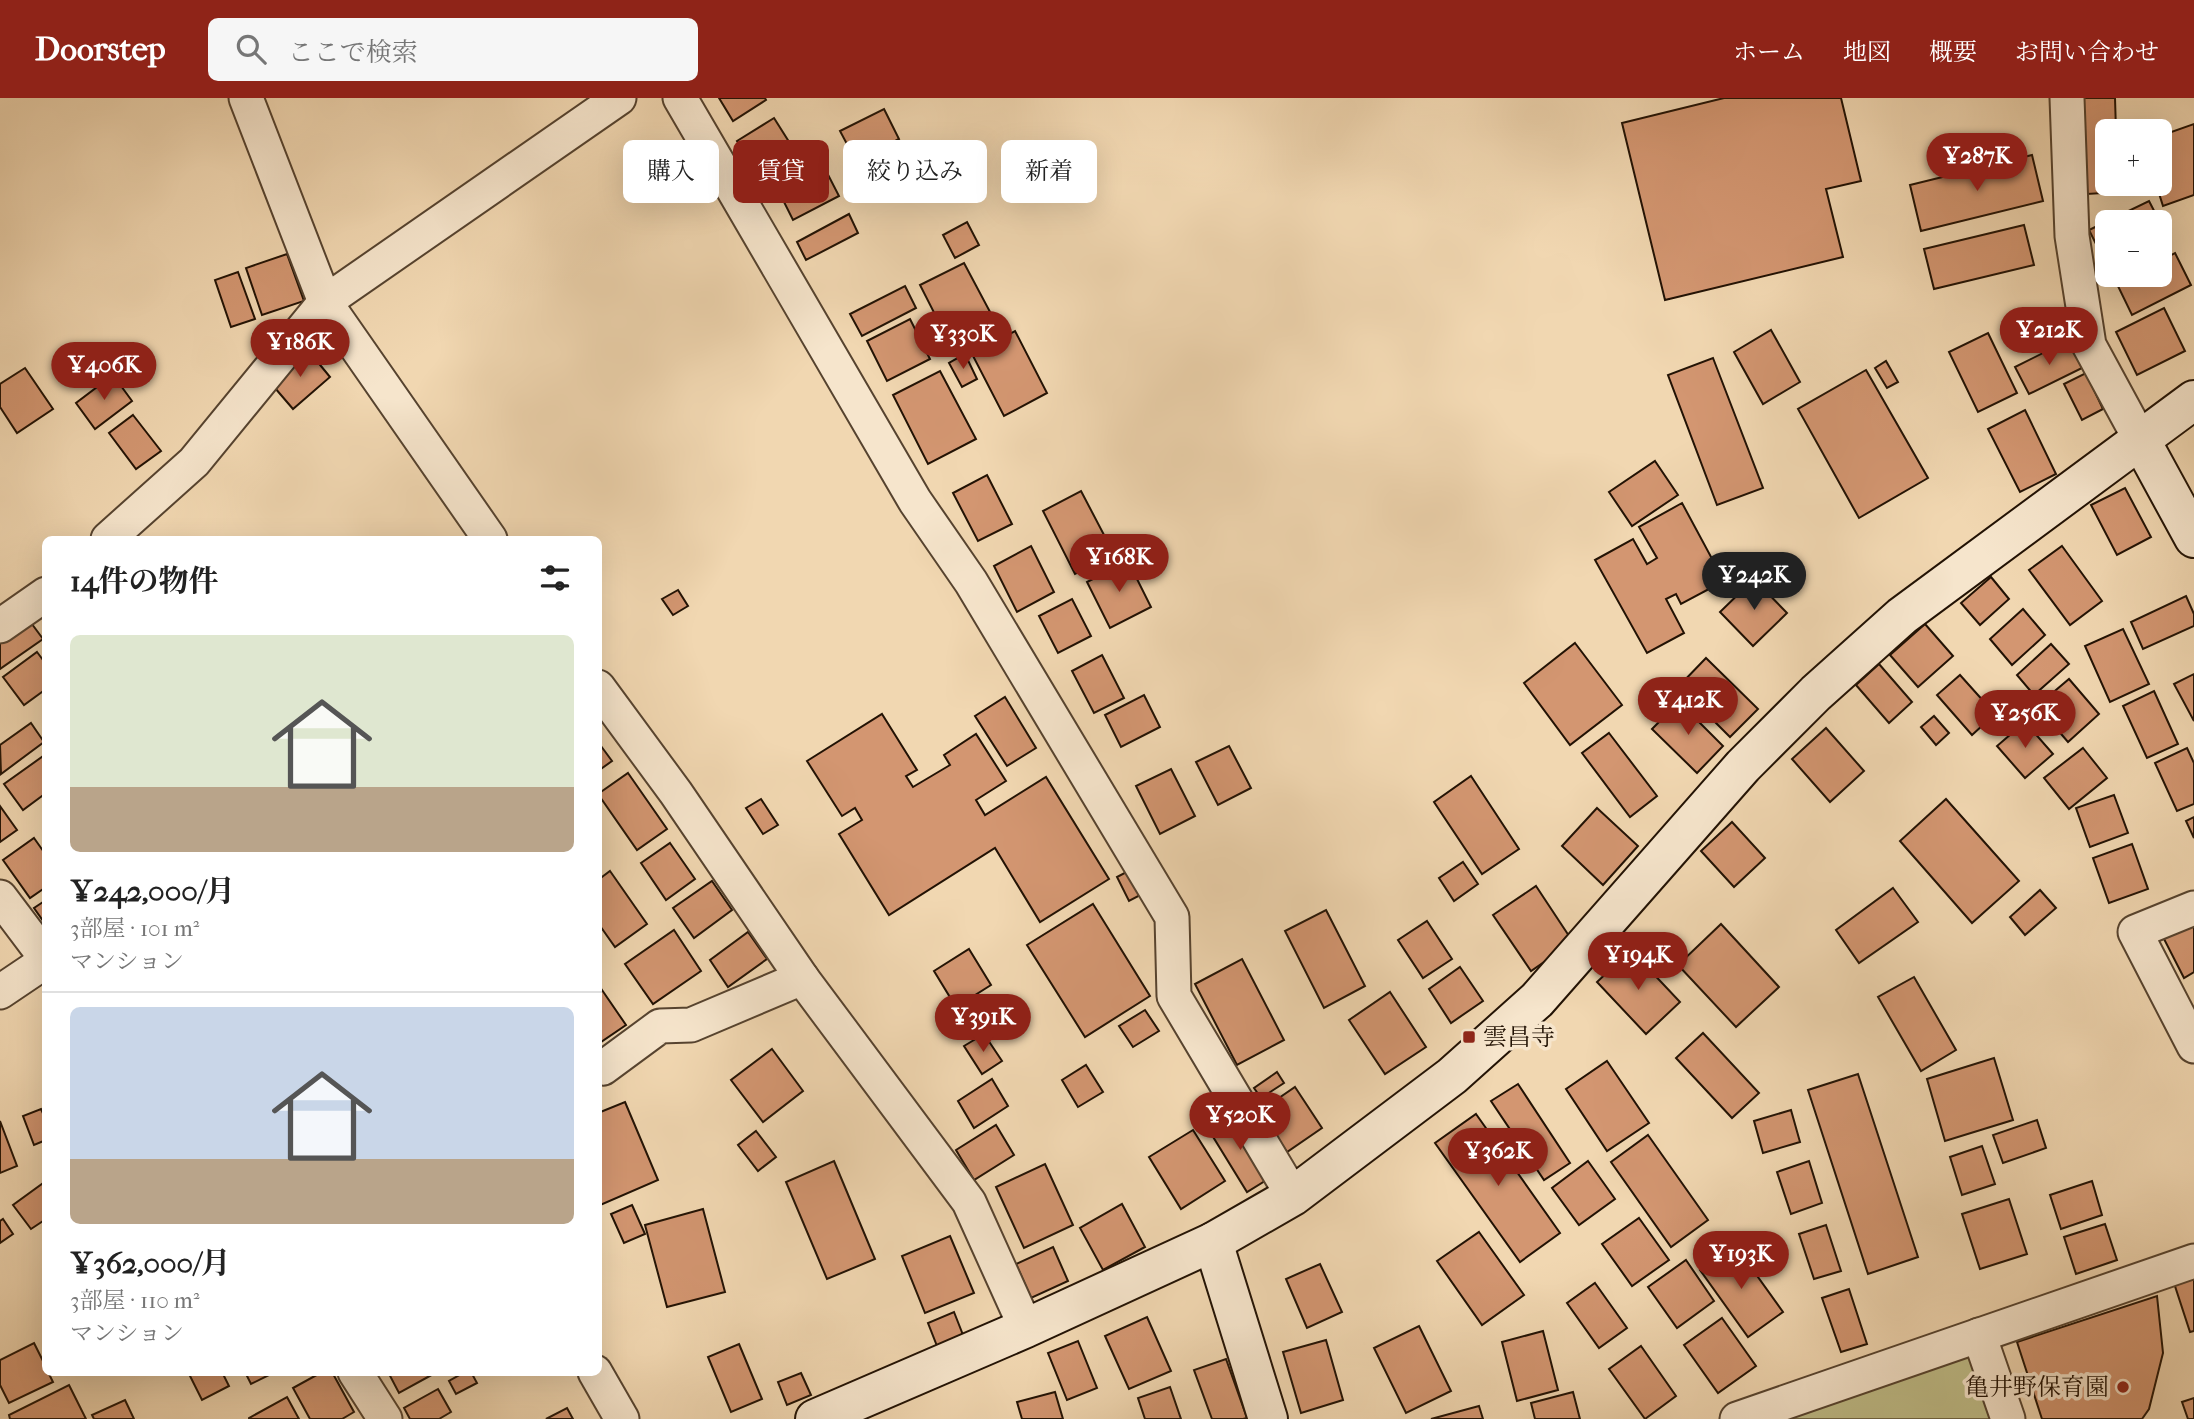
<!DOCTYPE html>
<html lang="ja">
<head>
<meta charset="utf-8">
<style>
  body { margin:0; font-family:"IM FELL French Canon","Noto Serif JP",serif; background:#f6f6f6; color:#222; height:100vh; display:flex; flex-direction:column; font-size:26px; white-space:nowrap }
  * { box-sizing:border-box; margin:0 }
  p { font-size:23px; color:#767676 }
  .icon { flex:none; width:38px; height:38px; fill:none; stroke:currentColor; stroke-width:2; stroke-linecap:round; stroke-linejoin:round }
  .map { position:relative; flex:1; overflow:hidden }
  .details { position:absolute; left:42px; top:438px; width:560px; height:840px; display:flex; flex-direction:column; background:#fff; border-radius:10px; box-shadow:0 7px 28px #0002 }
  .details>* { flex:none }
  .banner { position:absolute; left:623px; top:42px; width:665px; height:63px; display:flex; gap:14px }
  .fabs { position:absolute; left:2095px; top:21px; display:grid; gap:14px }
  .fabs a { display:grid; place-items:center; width:77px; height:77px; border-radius:10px; background:#fff; box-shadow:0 7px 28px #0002; font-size:35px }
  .price { position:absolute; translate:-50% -60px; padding:0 16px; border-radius:24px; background:#8f2418; color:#fff; font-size:23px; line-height:46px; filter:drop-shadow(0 2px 4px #0008) }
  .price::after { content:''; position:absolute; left:50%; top:42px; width:21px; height:16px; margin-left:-10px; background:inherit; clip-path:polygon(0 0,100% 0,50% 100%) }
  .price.on { background:#222; color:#fff }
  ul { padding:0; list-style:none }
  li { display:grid; align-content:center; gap:14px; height:371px; padding:0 28px }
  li+li { border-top:2px solid #e0e0e0 }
  li span { display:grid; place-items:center; height:217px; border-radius:10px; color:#555 }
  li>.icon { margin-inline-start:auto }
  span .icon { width:126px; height:126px; fill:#fffc; stroke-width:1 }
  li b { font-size:30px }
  h2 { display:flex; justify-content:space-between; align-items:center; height:84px; padding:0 28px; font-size:30px }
  .tag { padding:0 24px; border-radius:10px; background:#fff; box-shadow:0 7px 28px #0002; font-size:24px; line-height:63px }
  .tag.on { background:#8f2418; color:#fff }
  header { display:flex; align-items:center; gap:42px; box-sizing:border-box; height:98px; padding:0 35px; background:#8f2418; color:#fff }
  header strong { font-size:33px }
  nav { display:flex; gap:38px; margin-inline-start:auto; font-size:24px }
  .search { width:490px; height:63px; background:#f6f6f6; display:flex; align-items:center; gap:18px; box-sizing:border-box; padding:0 24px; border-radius:10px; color:#767676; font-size:26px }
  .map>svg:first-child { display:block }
</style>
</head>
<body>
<header>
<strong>Doorstep</strong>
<div class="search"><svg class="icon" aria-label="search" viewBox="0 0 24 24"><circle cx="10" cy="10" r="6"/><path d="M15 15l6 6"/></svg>ここで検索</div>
<nav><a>ホーム</a><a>地図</a><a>概要</a><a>お問い合わせ</a></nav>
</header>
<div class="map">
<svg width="2194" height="1321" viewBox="0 0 2194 1321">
  <rect width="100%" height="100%" fill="#f1d7b1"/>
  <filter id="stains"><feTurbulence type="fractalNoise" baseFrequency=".00286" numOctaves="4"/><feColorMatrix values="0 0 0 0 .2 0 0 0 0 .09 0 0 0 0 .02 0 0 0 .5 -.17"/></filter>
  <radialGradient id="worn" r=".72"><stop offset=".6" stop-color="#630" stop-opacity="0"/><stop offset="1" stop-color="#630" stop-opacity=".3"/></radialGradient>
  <path fill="#bfbd88" stroke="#706846" stroke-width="2" d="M1977,1243L2002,1321H1752Z"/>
  <g fill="#d39671" stroke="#221204" stroke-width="2">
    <path d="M719,0H765L766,2L733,23Z"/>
    <path d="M1724,0H1841L1861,83L1826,91L1843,159L1665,202L1622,25Z"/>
    <path d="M2083,0H2115L2116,33H2107V86H2118L2119,94L2087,96Z"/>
    <path d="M884,11L899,41L856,63L840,33Z"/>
    <path d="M774,20L791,47L754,70L737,43Z"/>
    <path d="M2194,26V97L2163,108L2156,86H2160V38Z"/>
    <path d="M906,48L922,76L876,100L861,71Z"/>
    <path d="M2032,57L2043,103L1921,133L1910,87Z"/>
    <path d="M822,65L839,98L793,122L776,88Z"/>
    <path d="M2149,103L2164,132L2160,135V124H2107V161L2104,162L2089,132Z"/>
    <path d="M849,116L858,135L806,162L797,144Z"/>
    <path d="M967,124L979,147L955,160L943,137Z"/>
    <path d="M2024,127L2034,167L1934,191L1924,151Z"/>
    <path d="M2175,155L2191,187L2132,217L2116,184L2131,177H2160V163Z"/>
    <path d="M287,156L304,203L262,217L246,170Z"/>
    <path d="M964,165L997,227L952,250L920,187Z"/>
    <path d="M238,174L255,221L231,229L215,182Z"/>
    <path d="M905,188L916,210L862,238L850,216Z"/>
    <path d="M2164,210L2185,253L2137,277L2116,234Z"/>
    <path d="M910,221L930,261L887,283L867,243Z"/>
    <path d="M1771,232L1800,284L1763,306L1734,254Z"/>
    <path d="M1015,233L1047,295L1004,318L972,256Z"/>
    <path d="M1988,235L2017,295L1978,314L1949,254Z"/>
    <path d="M2069,242L2082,270L2029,296L2015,269Z"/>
    <path d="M307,251L330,279L293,311L269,283Z"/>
    <path d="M965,256L977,281L962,289L949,265Z"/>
    <path d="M1713,260L1763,390L1717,407L1668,277Z"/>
    <path d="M1886,263L1898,284L1887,290L1875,270Z"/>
    <path d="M25,270L53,311L17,335L0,309V286Z"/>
    <path d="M1866,272L1928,380L1859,420L1798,311Z"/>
    <path d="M940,273L976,341L928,366L893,297Z"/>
    <path d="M2086,275L2103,311L2082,322L2064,286Z"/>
    <path d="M113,277L132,303L95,331L76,305Z"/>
    <path d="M2025,312L2056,376L2020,394L1988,331Z"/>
    <path d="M133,317L161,353L136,371L109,335Z"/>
    <path d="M1655,363L1678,397L1632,428L1609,394Z"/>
    <path d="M987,377L1012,426L978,443L953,395Z"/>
    <path d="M2125,390L2151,439L2117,457L2091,407Z"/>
    <path d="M1081,393L1114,456L1075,476L1043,413Z"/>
    <path d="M1682,405L1724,483L1681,506L1676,496L1666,501L1684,535L1647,555L1595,462L1633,441L1647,466L1657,460L1639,429Z"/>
    <path d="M1031,448L1054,494L1017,514L994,468Z"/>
    <path d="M2062,448L2102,503L2070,527L2029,472Z"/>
    <path d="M1128,463L1151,509L1110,530L1087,484Z"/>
    <path d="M1991,479L2009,501L1980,527L1961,505Z"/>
    <path d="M1754,481L1787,515L1753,548L1720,514Z"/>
    <path d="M678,492L688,508L673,517L662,501Z"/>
    <path d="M2186,498L2194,516V528L2143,551L2131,524Z"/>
    <path d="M1072,501L1091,538L1058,555L1039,518Z"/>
    <path d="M2023,511L2045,537L2012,567L1990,541Z"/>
    <path d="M26,518L43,541L0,571V536Z"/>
    <path d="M1925,526L1953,558L1918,589L1890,557Z"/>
    <path d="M2123,531L2149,586L2110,604L2085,548Z"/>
    <path d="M1575,545L1622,607L1570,647L1524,585Z"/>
    <path d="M2051,546L2069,566L2034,597L2017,577Z"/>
    <path d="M37,554L46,566V591L24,607L3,579Z"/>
    <path d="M1102,557L1124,600L1094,615L1072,573Z"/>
    <path d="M1706,560L1758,611L1730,639L1679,588Z"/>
    <path d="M1879,566L1912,604L1889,625L1856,587Z"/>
    <path d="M2194,576V623L2174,586Z"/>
    <path d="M1960,577L1995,616L1972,637L1937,597Z"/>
    <path d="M2069,581L2099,616L2068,644L2037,608Z"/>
    <path d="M2154,593L2178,646L2147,660L2123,608Z"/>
    <path d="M1144,597L1160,629L1121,649L1105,617Z"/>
    <path d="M1005,599L1036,650L1007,668L975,618Z"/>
    <path d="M1679,604L1723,648L1697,675L1652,631Z"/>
    <path d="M882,616L917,672L906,678L913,689L950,667L944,657L976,636L1006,683L976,702L985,717L1046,679L1109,781L1040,824L995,750L889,817L839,736L862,722L855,710L842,718L807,663Z"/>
    <path d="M1934,618L1949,635L1936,647L1921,629Z"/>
    <path d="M2025,624L2053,656L2025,680L1997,648Z"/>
    <path d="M31,625L44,644L1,676L0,647Z"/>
    <path d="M1826,630L1864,673L1830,704L1792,661Z"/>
    <path d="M1609,635L1657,698L1630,719L1582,655Z"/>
    <path d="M598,644L612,663L598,673Z"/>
    <path d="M1229,648L1251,690L1218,707L1196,664Z"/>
    <path d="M2083,650L2107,680L2069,711L2044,680Z"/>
    <path d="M2187,650L2194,665V706L2177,713L2155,665Z"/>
    <path d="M46,656V695L23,712L4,686Z"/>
    <path d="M1171,671L1195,718L1160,736L1136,688Z"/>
    <path d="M628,675L667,731L637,752L598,696Z"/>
    <path d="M1471,678L1519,751L1482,776L1434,704Z"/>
    <path d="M2114,697L2128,735L2090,749L2076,710Z"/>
    <path d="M761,701L778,727L763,736L746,710Z"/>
    <path d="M1946,701L2019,783L1972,825L1900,743Z"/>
    <path d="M0,708L17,732L0,744Z"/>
    <path d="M1597,710L1638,748L1603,787L1562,748Z"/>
    <path d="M2194,719V740L2186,723Z"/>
    <path d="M1732,724L1765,760L1734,789L1701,753Z"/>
    <path d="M34,740L46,757V789L30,800L3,762Z"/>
    <path d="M670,745L695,781L666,802L641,765Z"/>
    <path d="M2132,746L2148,791L2109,805L2093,760Z"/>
    <path d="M1463,764L1478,786L1454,803L1439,780Z"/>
    <path d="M1134,770L1146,794L1129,803L1117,779Z"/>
    <path d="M610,773L647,826L615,849L598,825V782Z"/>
    <path d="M712,783L732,812L694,840L673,810Z"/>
    <path d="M1536,788L1573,844L1531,873L1493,817Z"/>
    <path d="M1893,790L1918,824L1859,865L1836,832Z"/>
    <path d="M2040,792L2056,810L2025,837L2010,819Z"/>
    <path d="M46,802V827L34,810Z"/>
    <path d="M1093,806L1150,898L1085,939L1027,847Z"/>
    <path d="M1326,812L1365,888L1324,910L1285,833Z"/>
    <path d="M2194,822V874L2184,880L2163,839Z"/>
    <path d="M1427,823L1452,861L1423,880L1398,842Z"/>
    <path d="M1721,826L1779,889L1736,929L1678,867Z"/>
    <path d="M674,832L701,873L653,906L625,866Z"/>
    <path d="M748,834L767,861L728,889L710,862Z"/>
    <path d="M969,851L991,887L956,909L934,873Z"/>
    <path d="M1631,852L1680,904L1646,936L1597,884Z"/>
    <path d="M1242,861L1284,942L1237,967L1195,886Z"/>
    <path d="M1460,869L1483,903L1451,925L1429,891Z"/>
    <path d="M1914,879L1956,952L1921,973L1878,899Z"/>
    <path d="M602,892L626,927L598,946V895Z"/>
    <path d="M1390,894L1426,949L1385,976L1349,922Z"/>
    <path d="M1145,912L1159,933L1133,949L1119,928Z"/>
    <path d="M1703,935L1759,995L1732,1020L1676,960Z"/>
    <path d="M984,936L1002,963L982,976L964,948Z"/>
    <path d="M772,951L803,993L763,1024L731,982Z"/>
    <path d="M1994,960L2013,1022L1945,1043L1927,981Z"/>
    <path d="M1607,963L1649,1025L1607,1053L1566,991Z"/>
    <path d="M1086,967L1103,994L1078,1009L1062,982Z"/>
    <path d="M1277,974L1284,985L1261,1000L1254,990Z"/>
    <path d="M1858,976L1918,1159L1868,1176L1808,992Z"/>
    <path d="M992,981L1008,1008L974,1030L958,1003Z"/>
    <path d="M1518,986L1570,1065L1544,1082L1491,1003Z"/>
    <path d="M1295,989L1322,1030L1287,1054L1260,1013Z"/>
    <path d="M625,1004L658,1082L598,1108V1015Z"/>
    <path d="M41,1011L46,1022V1042L34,1047L23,1018Z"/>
    <path d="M1791,1012L1800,1044L1763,1055L1754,1023Z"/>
    <path d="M1232,1013L1273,1078L1247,1094L1207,1029Z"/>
    <path d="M1476,1016L1560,1135L1520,1164L1435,1045Z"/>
    <path d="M2037,1022L2046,1050L2003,1065L1993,1037Z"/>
    <path d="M0,1023L17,1068L0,1075Z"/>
    <path d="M996,1027L1014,1057L974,1082L956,1052Z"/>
    <path d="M1193,1032L1225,1083L1181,1111L1149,1059Z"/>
    <path d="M756,1033L776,1059L758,1073L738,1047Z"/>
    <path d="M1648,1037L1708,1122L1671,1149L1611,1064Z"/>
    <path d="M1982,1048L1995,1086L1962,1097L1950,1059Z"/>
    <path d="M834,1063L875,1161L827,1181L786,1084Z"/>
    <path d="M1588,1063L1615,1101L1579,1127L1552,1090Z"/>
    <path d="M1809,1063L1822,1105L1791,1116L1777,1074Z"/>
    <path d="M1045,1066L1073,1127L1024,1150L996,1089Z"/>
    <path d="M46,1083V1121L31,1131L13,1107Z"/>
    <path d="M2092,1083L2102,1117L2061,1131L2050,1097Z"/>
    <path d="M2009,1101L2027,1156L1980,1171L1962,1116Z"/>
    <path d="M1122,1106L1145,1149L1103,1172L1080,1130Z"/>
    <path d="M632,1107L645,1136L624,1145L611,1116Z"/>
    <path d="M703,1111L725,1194L667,1209L645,1127Z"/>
    <path d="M1639,1120L1669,1162L1632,1188L1602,1146Z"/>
    <path d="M3,1121L13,1136L0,1145V1123Z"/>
    <path d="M2105,1126L2117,1162L2076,1176L2064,1139Z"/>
    <path d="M1826,1127L1841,1173L1814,1181L1799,1136Z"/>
    <path d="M1479,1134L1524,1197L1482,1227L1437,1163Z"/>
    <path d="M950,1138L974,1195L925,1215L902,1158Z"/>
    <path d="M1735,1147L1783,1214L1748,1239L1700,1172Z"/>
    <path d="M1053,1149L1068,1183L1031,1200L1016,1166Z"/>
    <path d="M1686,1162L1714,1203L1677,1230L1648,1189Z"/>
    <path d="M1320,1166L1342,1214L1307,1230L1286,1181Z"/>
    <path d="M2194,1178V1233L2190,1234L2174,1185Z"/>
    <path d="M1595,1185L1627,1230L1599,1250L1567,1205Z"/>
    <path d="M1849,1191L1867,1246L1841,1254L1822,1200Z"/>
    <path d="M2157,1198L2163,1255L2149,1311L2142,1321H2042L2017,1244Z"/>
    <path d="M954,1214L963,1237L937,1248L928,1225Z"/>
    <path d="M1147,1219L1171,1273L1129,1291L1105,1238Z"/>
    <path d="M1722,1220L1756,1268L1718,1295L1684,1247Z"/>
    <path d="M1419,1228L1451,1293L1406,1315L1374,1250Z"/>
    <path d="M1543,1233L1558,1292L1517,1303L1502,1244Z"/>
    <path d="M1326,1242L1343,1302L1301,1315L1283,1254Z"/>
    <path d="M1078,1243L1097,1290L1067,1302L1048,1255Z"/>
    <path d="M34,1245L46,1269V1274H48L53,1284L9,1305L0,1287V1262Z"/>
    <path d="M739,1246L762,1301L731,1314L708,1259Z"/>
    <path d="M1641,1248L1676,1298L1645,1321L1609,1271Z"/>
    <path d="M1226,1261L1247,1320L1243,1321H1212L1194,1272Z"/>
    <path d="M188,1274H222L229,1288L202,1302Z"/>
    <path d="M245,1274H275L251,1286Z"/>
    <path d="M322,1274H332L354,1314L342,1321H310L293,1290Z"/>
    <path d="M388,1274H437L399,1295Z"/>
    <path d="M465,1274H471L477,1285L456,1296L449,1283Z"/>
    <path d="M801,1275L811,1297L787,1307L778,1284Z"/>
    <path d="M69,1287L86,1321H10L9,1317Z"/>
    <path d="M1170,1289L1181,1321H1145L1138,1300Z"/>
    <path d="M438,1291L451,1314L439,1321H410L404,1310Z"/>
    <path d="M1055,1294L1063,1321H1022L1017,1304Z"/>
    <path d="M1573,1294L1580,1321H1535L1531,1305Z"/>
    <path d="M287,1299L299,1321H249V1320Z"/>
    <path d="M2194,1300V1321H2188L2182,1304Z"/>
    <path d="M125,1302L134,1321H94L92,1317Z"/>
    <path d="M1479,1308L1483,1321H1431Z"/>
    <path d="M567,1310L573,1321H546Z"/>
  </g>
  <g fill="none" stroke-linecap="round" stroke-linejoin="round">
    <g stroke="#56432f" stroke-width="37">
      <g id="street">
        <path d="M246,0L325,204L490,441"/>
        <path d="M680,0L915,403L971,484L1172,819L1174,898L1293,1098"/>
        <path d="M2067,0L2072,138L2089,247L2140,341"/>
        <path d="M108,441L194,364L325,204L619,0"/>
        <path d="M0,528L46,496"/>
        <path d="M598,589L676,695L802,880L969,1104L1026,1230"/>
        <path d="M0,799L46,860"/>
        <path d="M2194,810L2135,834L2194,948"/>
        <path d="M0,894L46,863"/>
        <path d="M598,968L603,970L660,928L691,927L802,880"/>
        <path d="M1979,1237L2008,1321"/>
        <path d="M355,1274L385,1321"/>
        <path d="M595,1274L622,1321"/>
        <path d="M1737,1321L2194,1163"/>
      </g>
    </g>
    <g stroke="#221204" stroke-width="42">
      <g id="secondary">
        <path d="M2140,341L2194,440"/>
        <path d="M1213,1144L1268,1321"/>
        <path d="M815,1321L1026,1230L1213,1144L1293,1098L1452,978L1537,902L1743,668L1816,595L1902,518L2194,302"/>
      </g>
    </g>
    <use href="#street" stroke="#f6e5cc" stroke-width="33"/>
    <use href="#secondary" stroke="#f6e5cc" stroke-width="38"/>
  </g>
  <g fill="#8f2418" stroke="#f6e5cc" stroke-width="2.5">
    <rect x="1462" y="932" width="14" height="14" rx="3.5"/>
    <circle cx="2123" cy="1289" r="7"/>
  </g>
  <g text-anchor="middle" stroke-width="7" stroke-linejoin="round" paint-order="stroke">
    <g font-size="24" fill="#221204" stroke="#f6e5cc" text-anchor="start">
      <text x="1483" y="947">雲昌寺</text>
      <text x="2109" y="1297" text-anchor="end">亀井野保育園</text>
    </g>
  </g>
  <rect width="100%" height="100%" filter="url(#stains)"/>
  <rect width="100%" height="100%" fill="url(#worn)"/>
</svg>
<div class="fabs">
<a>+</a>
<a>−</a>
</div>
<b class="price" style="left:1977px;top:95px">¥287K</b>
<b class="price" style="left:2049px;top:269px">¥212K</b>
<b class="price" style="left:963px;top:273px">¥330K</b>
<b class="price" style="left:300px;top:281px">¥186K</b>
<b class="price" style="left:104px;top:304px">¥406K</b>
<b class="price" style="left:1119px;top:496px">¥168K</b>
<b class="price on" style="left:1754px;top:514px">¥242K</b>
<b class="price" style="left:1688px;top:639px">¥412K</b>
<b class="price" style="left:2025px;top:652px">¥256K</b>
<b class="price" style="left:1638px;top:894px">¥194K</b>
<b class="price" style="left:983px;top:956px">¥391K</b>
<b class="price" style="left:1240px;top:1054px">¥520K</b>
<b class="price" style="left:1498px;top:1090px">¥362K</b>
<b class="price" style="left:1741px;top:1193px">¥193K</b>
<div class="banner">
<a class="tag">購入</a>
<a class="tag on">賃貸</a>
<a class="tag">絞り込み</a>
<a class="tag">新着</a>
</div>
<section class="details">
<h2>14件の物件<svg class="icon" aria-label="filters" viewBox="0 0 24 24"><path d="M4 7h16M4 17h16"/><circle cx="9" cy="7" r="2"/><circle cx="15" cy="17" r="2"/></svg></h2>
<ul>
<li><span style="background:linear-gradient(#dfe7d0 70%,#b9a48a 0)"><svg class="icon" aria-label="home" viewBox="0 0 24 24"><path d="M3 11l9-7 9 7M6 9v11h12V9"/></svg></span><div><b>¥242,000/月</b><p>3部屋 · 101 m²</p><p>マンション</p></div></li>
<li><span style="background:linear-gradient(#c9d6e8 70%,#b9a48a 0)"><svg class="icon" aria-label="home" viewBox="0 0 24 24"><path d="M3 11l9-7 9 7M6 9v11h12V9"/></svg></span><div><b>¥362,000/月</b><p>3部屋 · 110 m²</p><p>マンション</p></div></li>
</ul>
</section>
</div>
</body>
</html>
